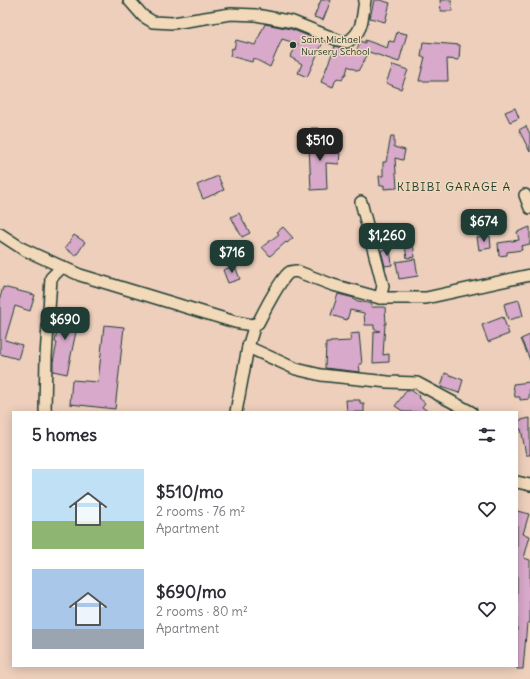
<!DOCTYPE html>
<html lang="en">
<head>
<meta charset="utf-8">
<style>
  body { margin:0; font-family:Delius,sans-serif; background:#f7f7f7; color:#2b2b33; height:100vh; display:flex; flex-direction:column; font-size:15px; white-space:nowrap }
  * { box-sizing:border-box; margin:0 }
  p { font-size:13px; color:#7c7c81 }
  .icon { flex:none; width:22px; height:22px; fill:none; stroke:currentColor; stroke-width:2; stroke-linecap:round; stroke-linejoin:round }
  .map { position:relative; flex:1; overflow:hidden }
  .panel { position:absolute; left:12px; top:411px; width:506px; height:256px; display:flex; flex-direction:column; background:#fff; border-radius:0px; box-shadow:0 2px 10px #0003 }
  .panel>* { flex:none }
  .price { position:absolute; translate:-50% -34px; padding:0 9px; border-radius:8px; background:#1f3d34; color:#fff; font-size:13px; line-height:26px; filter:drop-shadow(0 1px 2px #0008) }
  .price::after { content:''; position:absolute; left:50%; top:24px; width:12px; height:9px; margin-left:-6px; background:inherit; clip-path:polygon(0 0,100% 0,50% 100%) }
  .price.selected { background:#222; color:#fff }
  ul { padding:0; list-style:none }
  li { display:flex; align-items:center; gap:12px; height:100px; padding:0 20px }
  li span { display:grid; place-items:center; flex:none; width:112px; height:80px; border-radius:0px; color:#555 }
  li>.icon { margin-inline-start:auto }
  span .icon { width:48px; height:48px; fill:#fffc; stroke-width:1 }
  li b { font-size:17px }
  h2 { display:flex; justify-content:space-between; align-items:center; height:48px; padding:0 20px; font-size:17px }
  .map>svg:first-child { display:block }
</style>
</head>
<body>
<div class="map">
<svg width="530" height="679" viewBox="0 0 530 679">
  <rect width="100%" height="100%" fill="#edcfbc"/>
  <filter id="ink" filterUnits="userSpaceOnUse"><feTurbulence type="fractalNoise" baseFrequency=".025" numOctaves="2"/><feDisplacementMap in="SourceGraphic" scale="8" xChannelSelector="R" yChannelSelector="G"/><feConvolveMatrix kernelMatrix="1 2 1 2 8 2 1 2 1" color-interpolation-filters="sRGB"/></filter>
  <g filter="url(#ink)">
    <g fill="#d8a9ca" stroke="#1f3d34">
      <path d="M321,0H331L323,20L314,17Z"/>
      <path d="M374,0H380L390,3L385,22L370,18Z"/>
      <path d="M440,0H451L452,11H441Z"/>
      <path d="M265,24L291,29L323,42L307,77L298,73L302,64L290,57L298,44L282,39L270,67L253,58L252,62L230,56L232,48L234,49L236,40L255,45Z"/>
      <path d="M397,32L407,34L399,62L369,52L358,71L348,66L346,74H345L342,80L338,78L336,79L333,87L321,82L335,46L346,49L356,54L360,41L365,43V40L387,48L389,41L394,42Z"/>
      <path d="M423,42L460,45L459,60L447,59L448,81H419L425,57H421Z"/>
      <path d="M393,65L408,70L401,89L386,83Z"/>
      <path d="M515,108L519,118L510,122L505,112Z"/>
      <path d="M526,126L530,134V152L519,130Z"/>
      <path d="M311,128H319L322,152L340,153L339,164L326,163L327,189L311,190L309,146L312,145Z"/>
      <path d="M391,136H394V147L405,150L403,160L395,158L397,188L384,189V185L380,186L379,176H383V162H386Z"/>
      <path d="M218,176L224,190L203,199L197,185Z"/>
      <path d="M239,213L250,233L242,237L231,217Z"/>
      <path d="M283,227L293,238L287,243L286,242L270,256L262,247L279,234L277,232Z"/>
      <path d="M530,227V244L521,246L522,250L507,252V255L499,256L498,243L519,240L517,232Z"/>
      <path d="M74,235L85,242L76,256L65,248Z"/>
      <path d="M490,236L491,248L479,250L477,237Z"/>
      <path d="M413,244L415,257L407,258L405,246Z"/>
      <path d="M390,249L392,265L385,266L381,250Z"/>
      <path d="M415,259L418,276L399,279L396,262Z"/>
      <path d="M235,266L240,279L228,283L223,270Z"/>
      <path d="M3,287L35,295L30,311L15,306L5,340L22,345L18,359L0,354V298Z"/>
      <path d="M338,294L354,298V300L372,304L371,307H385L386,324H385L383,355L389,354V362L373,363L374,332L380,331L374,329V325H365L364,313L350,310L347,320L331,315Z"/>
      <path d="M519,300L523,316L508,320L504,304Z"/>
      <path d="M64,309L80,313L67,374L53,371V362L57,343L55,342L58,327L60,328Z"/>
      <path d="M503,317L509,334L488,342L482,325Z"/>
      <path d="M104,325L124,327L115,409L70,404L72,380L98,382Z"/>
      <path d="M359,333L362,364H359L360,372L325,368L326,343H330V342L351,341L350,334Z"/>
      <path d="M530,335V360L521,339Z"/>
      <path d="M445,373L463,380L459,393L441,387Z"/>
      <path d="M530,382L529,399L520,400V397H515L513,384Z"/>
      <path d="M407,390H411L419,396L418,397L425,403L422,407L429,412H404L395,406Z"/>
      <path d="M346,400H360V403H364V412H347Z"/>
      <path d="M530,418V455H526L521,429L517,430V421Z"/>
      <path d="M517,511L529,514L523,534L530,536L524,558L530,560V623H527L523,669H517Z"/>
    </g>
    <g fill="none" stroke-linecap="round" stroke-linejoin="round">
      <g stroke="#1f3d34" stroke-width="14">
        <g id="minor">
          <path d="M129,0L143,16L153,22L173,23L231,14L256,15L293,22L338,40L347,42C364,32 362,17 365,0"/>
          <path d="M525,195L530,208"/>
          <path d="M361,202L383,286L380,298"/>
          <path d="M0,234L23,249L80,275L235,322L252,325L258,323C263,313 282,276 290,272C290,272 296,271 296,271L333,285L380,298H426L530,275"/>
          <path d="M248,347L296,369L321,375L388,382L417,383L471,412"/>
          <path d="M46,412L45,411L46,357L51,278L62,267"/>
          <path d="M236,412L248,347L255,324"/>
          <path d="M517,482L530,485"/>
        </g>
      </g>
      <use href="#minor" stroke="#f2d9b9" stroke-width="11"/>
    </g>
  </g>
  <circle fill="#1f3d34" stroke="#f2d9b9" stroke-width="1.5" cx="293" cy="45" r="4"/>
  <g text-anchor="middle" stroke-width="3" stroke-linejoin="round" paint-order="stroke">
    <g font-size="10" fill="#1f3d34" stroke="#f2d9b9" text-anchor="start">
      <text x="301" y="43">Saint Michael<tspan x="301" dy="12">Nursery School</tspan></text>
    </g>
    <g font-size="12" letter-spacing="1" fill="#1f3d34" stroke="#f2d9b9">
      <text x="454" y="191">KIBIBI GARAGE A</text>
    </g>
  </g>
</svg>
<b class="price selected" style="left:320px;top:162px">$510</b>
<b class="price" style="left:484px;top:243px">$674</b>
<b class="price" style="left:387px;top:257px">$1,260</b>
<b class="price" style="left:232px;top:274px">$716</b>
<b class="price" style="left:65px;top:341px">$690</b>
<section class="panel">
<h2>5 homes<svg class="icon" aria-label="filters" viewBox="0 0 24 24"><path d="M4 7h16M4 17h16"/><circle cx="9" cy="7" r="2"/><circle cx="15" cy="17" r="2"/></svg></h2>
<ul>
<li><span style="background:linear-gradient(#bfe0f5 65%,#8fb573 0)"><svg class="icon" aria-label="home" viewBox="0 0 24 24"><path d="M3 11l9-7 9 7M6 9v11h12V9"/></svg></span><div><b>$510/mo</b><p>2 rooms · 76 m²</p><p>Apartment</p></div><svg class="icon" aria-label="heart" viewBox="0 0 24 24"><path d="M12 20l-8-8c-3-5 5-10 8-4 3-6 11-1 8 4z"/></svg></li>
<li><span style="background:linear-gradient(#a9c7e8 75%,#9aa5b1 0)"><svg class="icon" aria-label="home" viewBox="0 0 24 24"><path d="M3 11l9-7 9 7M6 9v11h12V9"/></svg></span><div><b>$690/mo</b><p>2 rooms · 80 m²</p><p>Apartment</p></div><svg class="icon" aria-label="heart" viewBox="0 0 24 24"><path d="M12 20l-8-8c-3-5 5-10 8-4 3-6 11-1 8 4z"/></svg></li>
</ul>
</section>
</div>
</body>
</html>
